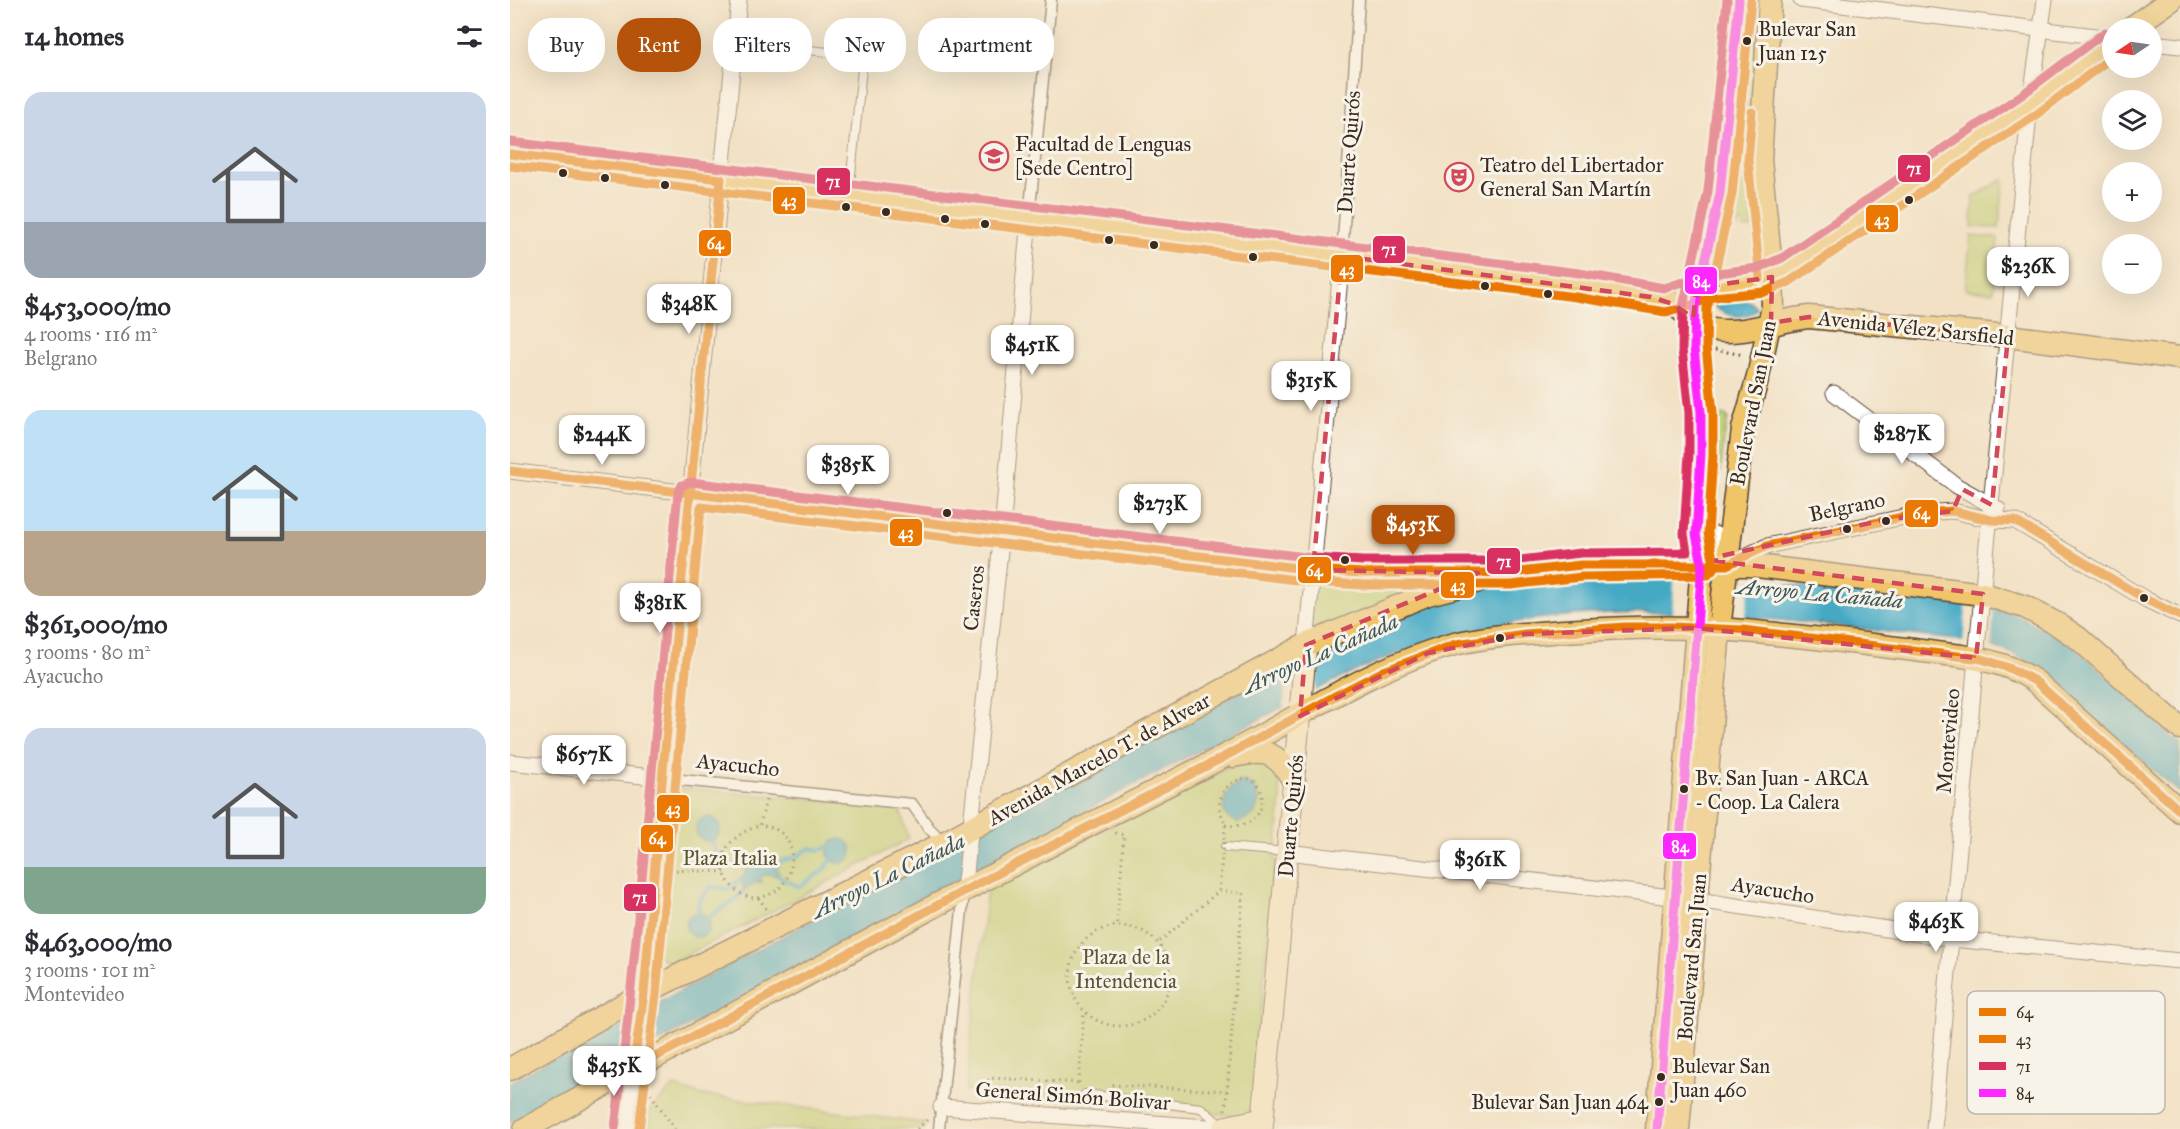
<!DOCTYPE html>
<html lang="en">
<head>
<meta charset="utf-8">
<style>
  body { margin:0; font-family:"IM FELL Great Primer",serif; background:#f2f2f3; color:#2b2b33; height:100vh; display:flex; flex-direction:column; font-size:22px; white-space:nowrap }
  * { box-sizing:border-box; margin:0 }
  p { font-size:20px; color:#7c7c81 }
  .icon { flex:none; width:33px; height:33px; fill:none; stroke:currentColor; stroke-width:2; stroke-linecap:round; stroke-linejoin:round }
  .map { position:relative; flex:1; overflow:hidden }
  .drawer { display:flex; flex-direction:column; background:#fff; width:510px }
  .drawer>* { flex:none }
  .guide { position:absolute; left:18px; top:18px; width:570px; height:54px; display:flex; gap:12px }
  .needle { width:39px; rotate:257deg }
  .controls { position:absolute; left:1592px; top:18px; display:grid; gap:12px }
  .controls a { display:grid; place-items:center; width:60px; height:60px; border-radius:50%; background:#fff; box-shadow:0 6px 24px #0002; font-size:30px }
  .price { position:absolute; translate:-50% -51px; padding:0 14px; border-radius:12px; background:#fff; color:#222; font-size:20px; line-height:39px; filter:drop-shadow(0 2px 3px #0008) }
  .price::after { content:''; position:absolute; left:50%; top:36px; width:18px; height:14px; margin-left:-9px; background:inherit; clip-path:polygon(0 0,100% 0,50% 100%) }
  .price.on { background:#b45309; color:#fff }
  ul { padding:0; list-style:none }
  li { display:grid; align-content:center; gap:12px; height:318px; padding:0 24px }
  li span { display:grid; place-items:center; height:186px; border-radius:18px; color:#555 }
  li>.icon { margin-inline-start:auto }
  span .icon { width:108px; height:108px; fill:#fffc; stroke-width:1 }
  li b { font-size:26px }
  h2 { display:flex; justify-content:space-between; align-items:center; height:72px; padding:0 24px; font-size:26px }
  .tag { padding:0 21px; border-radius:24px; background:#fff; box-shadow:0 6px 24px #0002; font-size:21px; line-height:54px }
  .tag.on { background:#b45309; color:#fff }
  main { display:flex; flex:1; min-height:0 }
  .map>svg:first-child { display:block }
</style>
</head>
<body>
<main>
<section class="drawer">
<h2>14 homes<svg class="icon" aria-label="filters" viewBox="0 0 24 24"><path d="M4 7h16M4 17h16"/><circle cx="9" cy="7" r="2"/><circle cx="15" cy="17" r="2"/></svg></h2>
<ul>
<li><span style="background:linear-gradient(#c9d6e8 70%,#9aa5b1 0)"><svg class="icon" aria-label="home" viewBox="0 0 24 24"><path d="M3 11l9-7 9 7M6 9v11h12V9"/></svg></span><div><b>$453,000/mo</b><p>4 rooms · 116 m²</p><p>Belgrano</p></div></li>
<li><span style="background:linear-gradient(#bfe0f5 65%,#b9a48a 0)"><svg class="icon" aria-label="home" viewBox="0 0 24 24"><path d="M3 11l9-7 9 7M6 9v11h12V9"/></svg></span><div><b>$361,000/mo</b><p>3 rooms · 80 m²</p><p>Ayacucho</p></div></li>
<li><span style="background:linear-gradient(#c9d6e8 75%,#7fa58c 0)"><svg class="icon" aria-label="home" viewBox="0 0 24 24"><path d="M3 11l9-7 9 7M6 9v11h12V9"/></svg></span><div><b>$463,000/mo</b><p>3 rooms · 101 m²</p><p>Montevideo</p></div></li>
</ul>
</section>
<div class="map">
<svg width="1670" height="1129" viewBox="0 0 1670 1129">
  <rect width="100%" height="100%" fill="#f7f3e8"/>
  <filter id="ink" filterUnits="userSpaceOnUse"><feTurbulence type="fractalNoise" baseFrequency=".0167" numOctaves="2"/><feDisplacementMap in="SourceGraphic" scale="12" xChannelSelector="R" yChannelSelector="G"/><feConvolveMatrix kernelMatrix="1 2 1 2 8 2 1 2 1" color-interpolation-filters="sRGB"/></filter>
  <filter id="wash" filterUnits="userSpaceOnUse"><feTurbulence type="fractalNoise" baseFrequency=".008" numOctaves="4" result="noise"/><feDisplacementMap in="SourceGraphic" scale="24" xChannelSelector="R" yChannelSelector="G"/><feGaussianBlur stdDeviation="1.35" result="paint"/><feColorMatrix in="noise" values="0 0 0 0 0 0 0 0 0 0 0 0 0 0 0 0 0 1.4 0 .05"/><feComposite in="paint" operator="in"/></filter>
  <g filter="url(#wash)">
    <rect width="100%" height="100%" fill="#f2e1c5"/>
    <g fill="#bace71" stroke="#7a7c48" stroke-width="1.5">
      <path d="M1243,32L1247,33L1245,96L1235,95Z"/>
      <path d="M1235,103H1245L1241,181L1242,228L1233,229V223H1228L1227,228H1219L1225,203Z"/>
      <path d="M1494,179L1489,228L1462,227L1463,197Z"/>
      <path d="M1461,236L1488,238L1483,292L1455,290Z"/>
      <path d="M1207,414L1218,417L1214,438L1205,524L1202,526L1198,523Z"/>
      <path d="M803,570L1001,573L796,645Z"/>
      <path d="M736,761L759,763L767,775L771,798L741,1117L456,1091L477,887L721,766Z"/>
      <path d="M161,787L389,807L399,839L259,913L161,963L146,955Z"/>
      <path d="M163,1087L192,1095L414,1123V1129H137L139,1111Z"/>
    </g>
    <g fill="#44a9c4" stroke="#406a71" stroke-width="1.5">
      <path d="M1217,298C1229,298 1241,298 1247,309C1236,320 1215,317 1204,306L1205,302Z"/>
      <path d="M1160,574L1397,596L1464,604L1504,613L1564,646L1670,744V793L1521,664C1491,643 1454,641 1418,637C1391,634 1364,630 1336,627C1214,613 1086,602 965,630C886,648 815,684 744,722C697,746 651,771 605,795C402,903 201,1013 0,1123V1082L827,640L877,617L968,587L1053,576Z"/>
      <path d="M733,781L744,786L749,800L744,815L728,823L716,816C709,800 718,787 733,781Z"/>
      <circle cx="198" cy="829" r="12"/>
      <circle cx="330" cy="851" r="12"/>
      <path d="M247,858L257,864L271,861L267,869L270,877L260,874L251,876V882L244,883L233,891L232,878L237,870L226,865H238Z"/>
      <circle cx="188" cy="925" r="12"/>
    </g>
    <g fill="#f2e1c5">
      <path d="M1165,571L1241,578L1235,620L1162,617Z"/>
      <path d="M1457,600L1484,605L1481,649L1453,644Z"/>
      <path d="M810,646L805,693L774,708L777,664Z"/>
    </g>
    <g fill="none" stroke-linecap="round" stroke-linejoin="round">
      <g stroke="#44a9c4" stroke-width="4.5">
        <path d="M202,841L204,849L212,861L226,865"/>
        <path d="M271,861L286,857L300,848L310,850L318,847"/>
        <path d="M270,877L289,887L315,869L322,859"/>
        <path d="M188,913L189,901L200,887L219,889L232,878"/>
        <path d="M197,918L225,900L233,891"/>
      </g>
    </g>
  </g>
  <g filter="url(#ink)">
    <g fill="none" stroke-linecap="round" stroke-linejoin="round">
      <g stroke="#564537" stroke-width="10">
        <g id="service">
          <path d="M225,41L350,56L353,59L339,194"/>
          <path d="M715,847L777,852"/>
          <path d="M575,1094L691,1108L713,1127"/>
        </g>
      </g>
      <g stroke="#564537" stroke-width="13">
        <g id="pedestrian">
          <path d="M519,217L541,0"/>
          <path d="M832,256L849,0"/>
          <path d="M1196,532H1206L1205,544L1195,543Z"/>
          <path d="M152,778L402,804L419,828L434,843"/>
          <path d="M429,1129L454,891"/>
        </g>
      </g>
      <g stroke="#564537" stroke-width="17">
        <g id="minor">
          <path d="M1291,0L1602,38"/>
          <path d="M1641,43L1670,46"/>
          <path d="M1324,393L1447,486L1488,509"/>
          <path d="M0,471L803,570L853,573H975"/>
          <path d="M1221,563L1257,546L1412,513L1443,511L1481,520L1505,521L1637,600L1670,616"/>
          <path d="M796,645L832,256"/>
          <path d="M0,762L152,778"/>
          <path d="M777,852L1187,900L1442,939L1670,961"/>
          <path d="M454,891L492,532L519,217"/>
          <path d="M431,1107L724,1129"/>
          <path d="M117,1129L134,993L153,770L229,0"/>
          <path d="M1424,1129L1466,658L1520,104L1535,0"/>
        </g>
      </g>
      <g stroke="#564537" stroke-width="23">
        <g id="secondary">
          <path d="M714,1127L753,1119"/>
          <path d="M752,1129L796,645"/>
        </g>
      </g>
      <g stroke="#564537" stroke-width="25">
        <g id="primary">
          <path d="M1621,28L1661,0"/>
          <path d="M0,154L1068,285C1091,289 1144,294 1163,304C1181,314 1179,327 1204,330C1237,335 1267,320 1299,317L1498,336L1670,358"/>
          <path d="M1176,296C1202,280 1223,285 1250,280C1266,277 1280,267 1293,259L1520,104L1602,42"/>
          <path d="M723,756C756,749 766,751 784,781"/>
          <path d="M0,1069L134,993L434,843L796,645L918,594L1001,573L1071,565H1239L1473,594L1515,607L1547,624L1568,638L1670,728"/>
          <path d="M15,1129C241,1004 468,880 699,764C779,724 859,667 945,644C981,635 1018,634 1054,631C1114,627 1174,625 1234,631C1307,637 1379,647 1452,656C1479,660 1503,666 1525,681L1670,811"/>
          <path d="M1147,1129L1192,564L1186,534L1191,454V412L1184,348L1185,307L1210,193L1229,0"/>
          <path d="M1168,1129L1209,629L1233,429L1248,377L1263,306L1262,277L1250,160L1260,0"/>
        </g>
      </g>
      <g stroke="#564537" stroke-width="3" stroke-dasharray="1.5 4.5" stroke-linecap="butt">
        <path d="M1205,350L1234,355"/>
        <path d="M256,800L250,825C255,826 261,827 265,829C288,840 286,876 267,890C262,894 256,896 249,898L258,912"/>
        <path d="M605,833L614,835L607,925"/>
        <path d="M714,839C714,834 716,829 715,824C713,817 708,810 710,802C711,794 716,786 722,783C759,760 768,834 715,825"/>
        <path d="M160,870L215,872"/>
        <path d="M709,891L712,857"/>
        <path d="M249,898C226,900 204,872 216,849C224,836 237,830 250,825"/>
        <circle cx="610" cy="976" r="50"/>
        <path d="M569,1083L574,1011"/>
        <path d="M602,1085L717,1091L733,893L709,891L648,943"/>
        <path d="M137,1089L165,1129"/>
        <path d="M468,1096L480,1078L572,1083"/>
        <path d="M715,1110L717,1091"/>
        <path d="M407,1129L417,1120"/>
      </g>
      <use href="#service" stroke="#fff" stroke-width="8"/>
      <use href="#pedestrian" stroke="#fff" stroke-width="10"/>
      <use href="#minor" stroke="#fff" stroke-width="15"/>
      <use href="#secondary" stroke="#f9e7c3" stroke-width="21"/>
      <use href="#primary" stroke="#f0c469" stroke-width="22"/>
      <path stroke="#564537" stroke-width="3" stroke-dasharray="1.5 4.5" stroke-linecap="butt" d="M712,856L714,840"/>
      <g stroke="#f7f3e8" stroke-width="14">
        <g id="bus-1">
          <path d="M0,154L211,179L153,770L134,993L123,1069"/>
          <path d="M0,471L803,570L853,573H1001L1071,565H1217L1257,546L1412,513L1443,511L1481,520L1505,521L1637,600L1670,616"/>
          <path d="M123,1069L454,891L710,759L827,695L874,671L946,644L1015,634L1115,627H1162L1233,630L1472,659L1499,668L1525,681L1670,811"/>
        </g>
      </g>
      <g stroke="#f7f3e8" stroke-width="14">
        <g id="bus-2">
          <path d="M1242,112L1238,160L1250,278"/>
          <path d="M0,166L1066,297L1155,312L1171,309L1203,297L1254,292L1279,282L1527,114L1602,57"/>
          <path d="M129,1129L146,994L191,507L802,582L853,585H1001L1072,577L1198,575L1203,570L1204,564L1198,533L1203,455V412L1196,347L1197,308L1222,194L1241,1"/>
        </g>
      </g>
      <g stroke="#f7f3e8" stroke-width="14">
        <g id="bus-3">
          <path d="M1,142L1069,273L1154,288L1199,274L1248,268L1272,258L1513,94L1595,32"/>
          <path d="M105,1128C131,917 147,704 168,493L172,485L181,482L804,558L853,561H1000L1071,553L1177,552L1174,534L1179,454V413L1172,349L1173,307L1198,191L1217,0"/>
        </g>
      </g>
      <g stroke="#f7f3e8" stroke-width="14">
        <path id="bus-4" d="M1147,1129L1192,564L1186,534L1191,454V412L1184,348L1185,307L1210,193L1229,0"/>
      </g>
      <use href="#bus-1" stroke="#eb7803" stroke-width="9"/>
      <use href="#bus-2" stroke="#eb7803" stroke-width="9"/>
      <use href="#bus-3" stroke="#d93062" stroke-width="9"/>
      <use href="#bus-4" stroke="#fe27ff" stroke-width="9"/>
    </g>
  </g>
  <path d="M0 0H1670V1129H0ZM832,256L1141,297L1163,304L1183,318L1187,288L1262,277L1261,323L1299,317L1498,336L1482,505L1452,489L1443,511L1374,520L1206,557V561L1473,594L1466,658L1186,628L1015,634L918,653L790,716L796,645L968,573L803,570Z" fill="#f2e1c5" fill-opacity=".55" fill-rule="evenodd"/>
  <path fill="none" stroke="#d1495b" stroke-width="4.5" stroke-dasharray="12 8" stroke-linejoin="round" d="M832,256L1141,297L1163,304L1183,318L1187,288L1262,277L1261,323L1299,317L1498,336L1482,505L1452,489L1443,511L1374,520L1206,557V561L1473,594L1466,658L1186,628L1015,634L918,653L790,716L796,645L968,573L803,570Z"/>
  <defs>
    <g id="university-ring" transform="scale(1.5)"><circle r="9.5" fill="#f7f3e8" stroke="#d1495b" stroke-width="1.5"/><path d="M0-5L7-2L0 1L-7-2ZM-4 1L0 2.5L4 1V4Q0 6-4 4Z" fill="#d1495b"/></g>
    <g id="theatre-ring" transform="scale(1.5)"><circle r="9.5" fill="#f7f3e8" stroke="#d1495b" stroke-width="1.5"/><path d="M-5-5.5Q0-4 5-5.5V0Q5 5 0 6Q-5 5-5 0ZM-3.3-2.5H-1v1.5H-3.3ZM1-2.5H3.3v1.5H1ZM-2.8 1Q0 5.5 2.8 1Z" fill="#d1495b"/></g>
  </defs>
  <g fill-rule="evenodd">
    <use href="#university-ring" x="484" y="156"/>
    <use href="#theatre-ring" x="949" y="177"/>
  </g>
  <g fill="#3b2a1e" stroke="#f7f3e8" stroke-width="2">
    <circle cx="1237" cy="41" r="5"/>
    <circle cx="53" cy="173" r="5"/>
    <circle cx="95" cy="178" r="5"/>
    <circle cx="155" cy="185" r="5"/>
    <circle cx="1399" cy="200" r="5"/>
    <circle cx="336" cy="207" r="5"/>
    <circle cx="376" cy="212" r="5"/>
    <circle cx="435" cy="219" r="5"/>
    <circle cx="475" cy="224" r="5"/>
    <circle cx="599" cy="240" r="5"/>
    <circle cx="644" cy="245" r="5"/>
    <circle cx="743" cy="257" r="5"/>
    <circle cx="975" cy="286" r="5"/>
    <circle cx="1038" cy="294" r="5"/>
    <circle cx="437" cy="513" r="5"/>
    <circle cx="1376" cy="521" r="5"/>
    <circle cx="1337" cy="529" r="5"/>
    <circle cx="835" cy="560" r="5"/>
    <circle cx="1634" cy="598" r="5"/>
    <circle cx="990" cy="638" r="5"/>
    <circle cx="1174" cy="789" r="5"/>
    <circle cx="1151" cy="1077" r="5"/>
    <circle cx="1149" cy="1102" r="5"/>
  </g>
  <g text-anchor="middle" stroke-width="6" stroke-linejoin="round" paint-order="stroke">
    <g font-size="20" fill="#3b2a1e" stroke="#f7f3e8" text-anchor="start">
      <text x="1248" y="36">Bulevar San<tspan x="1248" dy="24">Juan 125</tspan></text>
      <text x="1185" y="785">Bv. San Juan - ARCA<tspan x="1185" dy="24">- Coop. La Calera</tspan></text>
      <text x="1162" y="1073">Bulevar San<tspan x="1162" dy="24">Juan 460</tspan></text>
      <text x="1138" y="1109" text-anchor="end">Bulevar San Juan 464</text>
    </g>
    <g font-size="21" fill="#3b2a1e" stroke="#f7f3e8" text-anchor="start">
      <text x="505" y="151">Facultad de Lenguas<tspan x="505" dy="24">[Sede Centro]</tspan></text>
      <text x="970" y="172">Teatro del Libertador<tspan x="970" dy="24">General San Martín</tspan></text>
    </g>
    <g font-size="21" fill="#3b2a1e" stroke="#f7f3e8">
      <text transform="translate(839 152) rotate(-86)" y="7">Duarte Quirós</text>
      <text transform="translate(1406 328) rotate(6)" y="7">Avenida Vélez Sarsfield</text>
      <text transform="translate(1243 403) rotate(-79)" y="7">Boulevard San Juan</text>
      <text transform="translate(1337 507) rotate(-12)" y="7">Belgrano</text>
      <text transform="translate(464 598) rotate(-84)" y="7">Caseros</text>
      <text transform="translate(1438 741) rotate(-85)" y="7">Montevideo</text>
      <text transform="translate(589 759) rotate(-29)" y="7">Avenida Marcelo T. de Alvear</text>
      <text transform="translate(228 765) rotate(6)" y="7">Ayacucho</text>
      <text transform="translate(781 816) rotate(-85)" y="7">Duarte Quirós</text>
      <text transform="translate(1263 890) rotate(9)" y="7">Ayacucho</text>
      <text transform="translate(1182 957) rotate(-85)" y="7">Boulevard San Juan</text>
      <text transform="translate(563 1096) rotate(4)" y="7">General Simón Bolivar</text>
    </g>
    <g font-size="21" fill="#5b5333" stroke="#f7f3e8">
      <text x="220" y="865">Plaza Italia</text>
      <text x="616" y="964">Plaza de la<tspan x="616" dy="24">Intendencia</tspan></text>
    </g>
    <g font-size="22" font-style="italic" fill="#3e5658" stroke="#f7f3e8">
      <text transform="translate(1310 593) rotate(5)" y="8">Arroyo La Cañada</text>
      <text transform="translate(810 653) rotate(-24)" y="8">Arroyo La Cañada</text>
      <text transform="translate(378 875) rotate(-26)" y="8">Arroyo La Cañada</text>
    </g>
  </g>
  <rect x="1457" y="991" width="198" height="123" rx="9" fill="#f7f3e8" stroke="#bfb7ab" stroke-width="1.5"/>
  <rect x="1469" y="1008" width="27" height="8" fill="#eb7803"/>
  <rect x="1469" y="1035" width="27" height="8" fill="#eb7803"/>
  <rect x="1469" y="1062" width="27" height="8" fill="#d93062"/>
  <rect x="1469" y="1089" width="27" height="8" fill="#fe27ff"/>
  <g font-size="16" fill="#3b2a1e">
    <text x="1506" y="1018">64</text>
    <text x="1506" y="1045">43</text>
    <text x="1506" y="1072">71</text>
    <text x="1506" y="1099">84</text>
  </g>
  <g stroke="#f7f3e8" stroke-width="2">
    <rect x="1387" y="154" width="34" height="29" rx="6" fill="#d93062"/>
    <rect x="306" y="167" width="35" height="29" rx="6" fill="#d93062"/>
    <rect x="262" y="186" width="34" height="29" rx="6" fill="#eb7803"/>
    <rect x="1355" y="204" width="34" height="29" rx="6" fill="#eb7803"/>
    <rect x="188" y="229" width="34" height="28" rx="6" fill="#eb7803"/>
    <rect x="862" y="235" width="34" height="29" rx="6" fill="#d93062"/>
    <rect x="820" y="254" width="34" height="29" rx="6" fill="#eb7803"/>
    <rect x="1174" y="266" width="34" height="29" rx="6" fill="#fe27ff"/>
    <rect x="1394" y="499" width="35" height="29" rx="6" fill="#eb7803"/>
    <rect x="379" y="518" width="34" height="29" rx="6" fill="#eb7803"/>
    <rect x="976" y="547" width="35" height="28" rx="6" fill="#d93062"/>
    <rect x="787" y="556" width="35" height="28" rx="6" fill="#eb7803"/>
    <rect x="930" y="571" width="35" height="28" rx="6" fill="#eb7803"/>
    <rect x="146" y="794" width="34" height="29" rx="6" fill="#eb7803"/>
    <rect x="130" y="824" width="34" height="29" rx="6" fill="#eb7803"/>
    <rect x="1152" y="832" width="35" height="28" rx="6" fill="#fe27ff"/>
    <rect x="113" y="883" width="34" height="29" rx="6" fill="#d93062"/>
  </g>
  <g font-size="16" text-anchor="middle" font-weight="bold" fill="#fff">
    <text x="1404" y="174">71</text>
    <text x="323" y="187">71</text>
    <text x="279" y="206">43</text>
    <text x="1372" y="225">43</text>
    <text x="205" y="249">64</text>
    <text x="879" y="255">71</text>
    <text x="837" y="275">43</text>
    <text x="1191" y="287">84</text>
    <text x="1411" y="519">64</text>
    <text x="396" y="538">43</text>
    <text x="994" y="567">71</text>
    <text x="804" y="576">64</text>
    <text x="948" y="591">43</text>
    <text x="163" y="814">43</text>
    <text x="147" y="844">64</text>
    <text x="1170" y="852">84</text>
    <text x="130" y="903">71</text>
  </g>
</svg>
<div class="controls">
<a><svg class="needle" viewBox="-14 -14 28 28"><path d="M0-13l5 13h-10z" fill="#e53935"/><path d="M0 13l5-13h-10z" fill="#7c7c81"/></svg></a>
<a><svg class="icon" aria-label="layers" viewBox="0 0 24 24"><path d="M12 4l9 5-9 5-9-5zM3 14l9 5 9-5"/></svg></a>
<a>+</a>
<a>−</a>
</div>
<b class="price" style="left:1518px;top:298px">$236K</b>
<b class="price" style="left:179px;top:335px">$348K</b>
<b class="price" style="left:522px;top:376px">$451K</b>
<b class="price" style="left:801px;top:412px">$315K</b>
<b class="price" style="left:1392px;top:465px">$287K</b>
<b class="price" style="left:92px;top:466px">$244K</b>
<b class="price" style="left:338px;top:496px">$385K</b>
<b class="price" style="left:650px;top:535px">$273K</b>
<b class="price on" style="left:903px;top:556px">$453K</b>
<b class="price" style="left:150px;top:634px">$381K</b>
<b class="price" style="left:74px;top:786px">$657K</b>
<b class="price" style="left:970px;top:891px">$361K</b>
<b class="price" style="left:1426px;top:953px">$463K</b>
<b class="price" style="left:104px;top:1097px">$435K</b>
<div class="guide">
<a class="tag">Buy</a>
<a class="tag on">Rent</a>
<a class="tag">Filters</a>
<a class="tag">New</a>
<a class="tag">Apartment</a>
</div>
</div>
</main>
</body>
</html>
